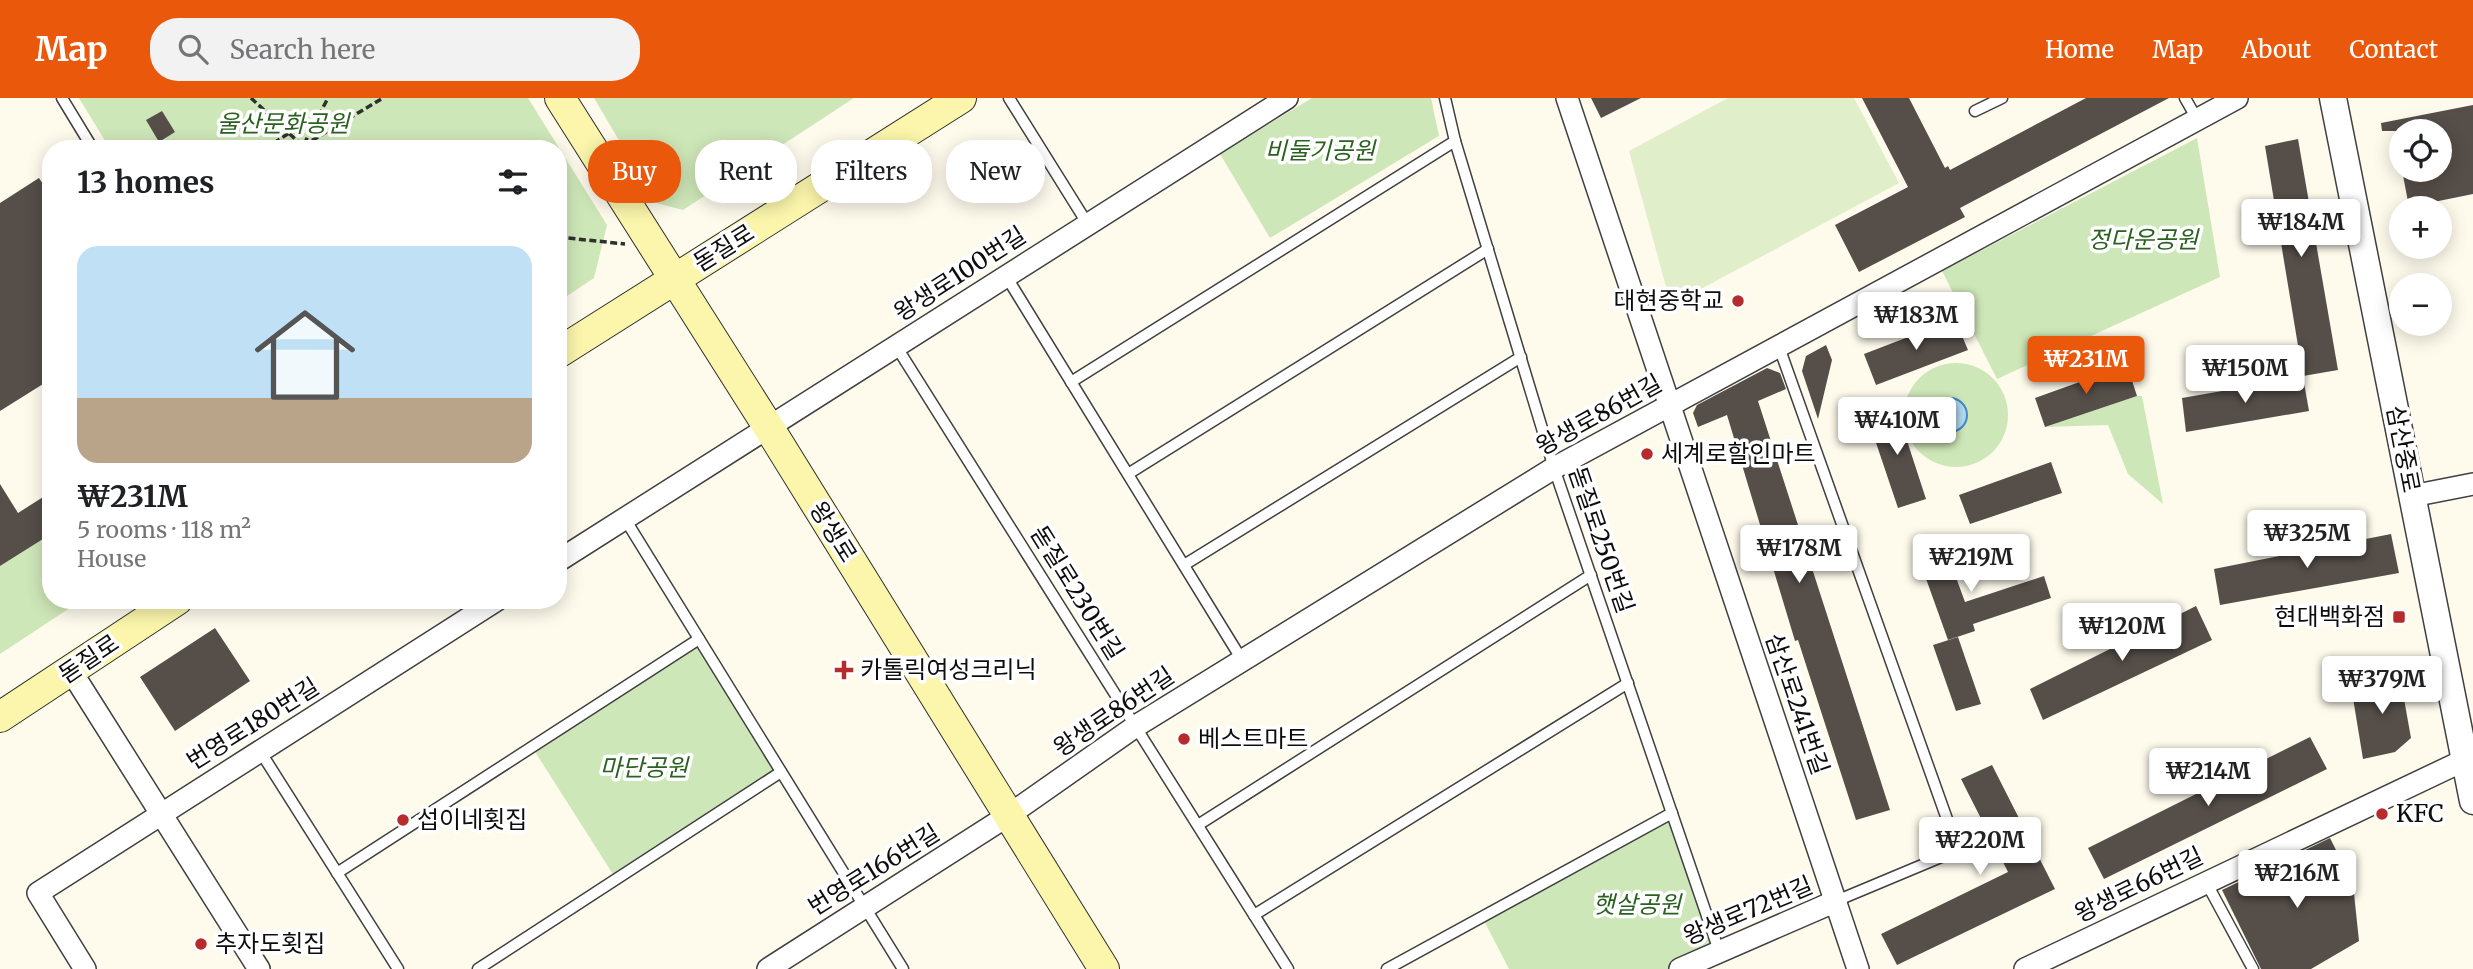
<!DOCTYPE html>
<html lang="en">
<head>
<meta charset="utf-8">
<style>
  body { margin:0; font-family:Merriweather,"Noto Sans KR",serif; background:#f2f2f2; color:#202124; height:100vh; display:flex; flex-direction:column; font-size:26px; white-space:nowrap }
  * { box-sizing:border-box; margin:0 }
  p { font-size:23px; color:#757577 }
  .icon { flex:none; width:38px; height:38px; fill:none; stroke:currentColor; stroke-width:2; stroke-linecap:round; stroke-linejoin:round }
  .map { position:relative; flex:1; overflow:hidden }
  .panel { position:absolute; left:42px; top:42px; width:525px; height:469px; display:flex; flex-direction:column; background:#fff; border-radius:28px; box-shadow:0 4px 18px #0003 }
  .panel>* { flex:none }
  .banner { position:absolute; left:588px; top:42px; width:665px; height:63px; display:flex; gap:14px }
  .controls { position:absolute; left:2389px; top:21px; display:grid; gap:14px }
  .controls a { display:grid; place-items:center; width:63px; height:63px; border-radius:50%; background:#fff; box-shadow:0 4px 18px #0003; font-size:35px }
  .price { position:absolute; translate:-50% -60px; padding:0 16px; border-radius:7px; background:#fff; color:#222; font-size:23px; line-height:46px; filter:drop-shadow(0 2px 4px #0008) }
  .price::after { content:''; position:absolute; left:50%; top:42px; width:21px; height:16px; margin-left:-10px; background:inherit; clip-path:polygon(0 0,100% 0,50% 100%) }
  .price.selected { background:#ea580c; color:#fff }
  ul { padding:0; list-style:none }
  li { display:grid; align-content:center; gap:14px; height:371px; padding:0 35px }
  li+li { border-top:2px solid #e0e0e0 }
  li span { display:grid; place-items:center; height:217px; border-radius:21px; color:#555 }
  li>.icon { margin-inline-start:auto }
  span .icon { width:126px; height:126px; fill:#fffc; stroke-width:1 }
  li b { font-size:30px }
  h2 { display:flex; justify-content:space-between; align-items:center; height:84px; padding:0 35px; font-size:30px }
  .pill { padding:0 24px; border-radius:28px; background:#fff; box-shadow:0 4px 18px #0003; font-size:24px; line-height:63px }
  .pill.selected { background:#ea580c; color:#fff }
  header { display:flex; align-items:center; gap:42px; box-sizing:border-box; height:98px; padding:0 35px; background:#ea580c; color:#fff }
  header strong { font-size:33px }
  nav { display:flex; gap:38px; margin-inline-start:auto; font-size:24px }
  .search { width:490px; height:63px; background:#f2f2f2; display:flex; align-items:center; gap:18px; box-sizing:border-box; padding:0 24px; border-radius:28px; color:#757577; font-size:26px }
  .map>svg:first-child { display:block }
</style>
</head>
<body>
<header>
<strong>Map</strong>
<div class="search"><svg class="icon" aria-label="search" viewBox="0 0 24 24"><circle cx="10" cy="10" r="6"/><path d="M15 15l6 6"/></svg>Search here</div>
<nav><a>Home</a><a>Map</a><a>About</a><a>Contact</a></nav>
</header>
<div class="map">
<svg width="2473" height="871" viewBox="0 0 2473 871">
  <rect width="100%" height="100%" fill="#fefbed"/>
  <g fill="#cee7b8">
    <path d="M79,0H528L607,127L594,180L558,204V51H110Z"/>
    <path d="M594,0H854L683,112L656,105Z"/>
    <path d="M1312,0H1431L1439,38L1270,140L1220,56Z"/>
    <path d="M2197,40L2220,179L1997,281L1942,173Z"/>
    <circle cx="1956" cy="317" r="52"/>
    <path d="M2137,298H2142L2163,406L2128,376L2108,327L2045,329Z"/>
    <path d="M51,436V502H82L0,556V468Z"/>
    <path d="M699,541L781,674L616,781L532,649Z"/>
    <path d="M1672,715L1719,853L1680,871H1509L1482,819Z"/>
  </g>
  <path fill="#e0eeca" d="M1728,0H1854L1899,85L1671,207L1629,53Z"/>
  <circle fill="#b4d9f3" stroke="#3f8ac6" stroke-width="2" cx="1950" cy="317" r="17"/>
  <g fill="#554e49">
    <path d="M1591,0H1641L1601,20Z"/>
    <path d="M1862,0H1909L1945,70L1948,68L1950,72L2086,0H2169L1960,110L1965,119L1859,174L1835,127L1908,89Z"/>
    <path d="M2473,7V96L2409,109L2402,72H2440V33H2382L2381,25Z"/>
    <path d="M162,13L175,34L159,44L146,22Z"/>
    <path d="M2298,41L2338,272L2303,278L2265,48Z"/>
    <path d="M39,80L51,98V281L0,313V105Z"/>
    <path d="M1955,221L1968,252L1876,287L1864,256Z"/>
    <path d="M1826,247L1832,262L1818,321L1802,273L1806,258Z"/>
    <path d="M2127,267L2137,298L2045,329L2035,300Z"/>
    <path d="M1767,270L1780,275L1786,291L1758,303L1890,712L1856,722L1798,542L1795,543L1727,317L1698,329L1693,315L1697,307Z"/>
    <path d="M2303,279L2309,313L2186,334L2182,300Z"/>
    <path d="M1896,309L1926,401L1898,410L1867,318Z"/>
    <path d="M2051,364L2062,395L1970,426L1959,397Z"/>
    <path d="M0,386L18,415L51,394V436L0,468Z"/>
    <path d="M2391,436L2399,475L2220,507L2214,471Z"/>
    <path d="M1942,441L1965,504L2044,478L2051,500L1973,526L1975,533L1948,542L1915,450Z"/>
    <path d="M2196,508L2212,542L2043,622L2030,591Z"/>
    <path d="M215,530L250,583L175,633L140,579Z"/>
    <path d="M1958,539L1981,606L1956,613L1933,547Z"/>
    <path d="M2399,573L2411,640L2395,654L2363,661L2353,600L2370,597L2366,579Z"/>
    <path d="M2310,639L2327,671L2104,781L2088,750Z"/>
    <path d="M1992,667L2055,791L1897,867L1881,836L2008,774L1961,681Z"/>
    <path d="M2330,740L2353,786L2359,843L2311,871H2261L2222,792Z"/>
  </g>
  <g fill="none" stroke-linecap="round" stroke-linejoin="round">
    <g stroke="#404040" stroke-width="13">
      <g id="service">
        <path d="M62,0L93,51"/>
        <path d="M1009,0L1087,125"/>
        <path d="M1445,0L1455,43L1554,370L1719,853"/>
        <path d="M2185,0L2197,21"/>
        <path d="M1975,13L2002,0"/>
        <path d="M1006,178L1242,562"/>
        <path d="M896,248L1288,871"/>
        <path d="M1779,249L1958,752L1836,803"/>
        <path d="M1071,284L1455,43"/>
        <path d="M1128,376L1488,151"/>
        <path d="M625,421L903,871"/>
        <path d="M1184,467L1521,259"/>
        <path d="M260,653L398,871"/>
        <path d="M1198,727L1591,477"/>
        <path d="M337,775L699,541"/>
        <path d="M2206,784L2253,871"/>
        <path d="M1254,817L1628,585"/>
        <path d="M478,871L781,674"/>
        <path d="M1387,871L1672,715"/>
      </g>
    </g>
    <g stroke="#404040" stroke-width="24">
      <g id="minor">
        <path d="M1567,0L1858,871"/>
        <path d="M2412,398L2473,386"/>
        <path d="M558,463L1287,0"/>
        <path d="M71,573L259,871"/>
        <path d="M85,871L38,795L497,502"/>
        <path d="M768,871L1009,717L1136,628L1554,370L2237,0"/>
        <path d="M1680,871L1836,803"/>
        <path d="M2025,871L2473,658"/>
      </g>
    </g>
    <g stroke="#404040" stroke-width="29">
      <path id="tertiary" d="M2333,0L2473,703"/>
    </g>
    <g stroke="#2f2f2f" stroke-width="32">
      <g id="secondary">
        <path d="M560,0L769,330L1104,871"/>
        <path d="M558,255L961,0"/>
        <path d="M0,619L177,502"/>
      </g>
    </g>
    <g stroke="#2f2f2f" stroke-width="3.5" stroke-dasharray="7 3.5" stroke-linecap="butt">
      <path d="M251,0L306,51"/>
      <path d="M304,46L328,0"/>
      <path d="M303,48L383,0"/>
      <path d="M265,51L289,35"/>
      <path d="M558,139L625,146"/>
    </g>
    <use href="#service" stroke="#fff" stroke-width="10"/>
    <use href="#minor" stroke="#fff" stroke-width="21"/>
    <use href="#tertiary" stroke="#fff" stroke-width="26"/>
    <use href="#secondary" stroke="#fbf6ab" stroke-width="30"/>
  </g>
  <g fill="#b62b2c" stroke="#fff" stroke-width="2.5">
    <circle cx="1738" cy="203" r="7"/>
    <circle cx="1647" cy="356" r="7"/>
    <rect x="2392" y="512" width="14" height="14" rx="3.5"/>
    <path d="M840.5 561.5h7v7h7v7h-7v7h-7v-7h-7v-7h7z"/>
    <circle cx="1184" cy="641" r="7"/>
    <circle cx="2382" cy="716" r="7"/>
    <circle cx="403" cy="722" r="7"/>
    <circle cx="201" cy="846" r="7"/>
  </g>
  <g text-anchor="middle" stroke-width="7" stroke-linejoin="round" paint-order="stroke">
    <g font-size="24" font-style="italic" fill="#2b6120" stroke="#fff">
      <text x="283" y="34">울산문화공원</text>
      <text x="1320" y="61">비둘기공원</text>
      <text x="2143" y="150">정다운공원</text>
      <text x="644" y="678">마단공원</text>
      <text x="1637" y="815">햇살공원</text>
    </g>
    <g font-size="24" fill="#0d0d0d" stroke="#fff">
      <text transform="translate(724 150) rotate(-32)" y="8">돋질로</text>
      <text transform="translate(960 176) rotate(-33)" y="8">왕생로100번길</text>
      <text transform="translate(1599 317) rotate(-29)" y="8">왕생로86번길</text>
      <text transform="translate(2403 351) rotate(79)" y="8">삼산중로</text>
      <text transform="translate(833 434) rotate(58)" y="8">왕생로</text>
      <text transform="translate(1601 442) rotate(71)" y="8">돋질로250번길</text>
      <text transform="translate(1077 495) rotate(58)" y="8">돋질로230번길</text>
      <text transform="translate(89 561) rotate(-34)" y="8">돋질로</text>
      <text transform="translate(1797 606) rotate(71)" y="8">삼산로241번길</text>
      <text transform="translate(1114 614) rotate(-34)" y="8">왕생로86번길</text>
      <text transform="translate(253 626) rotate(-32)" y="8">번영로180번길</text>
      <text transform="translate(874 772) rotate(-32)" y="8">번영로166번길</text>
      <text transform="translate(2139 787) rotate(-26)" y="8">왕생로66번길</text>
      <text transform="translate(1748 813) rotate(-23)" y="8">왕생로72번길</text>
    </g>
    <g font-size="24" fill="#0d0d0d" stroke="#fff" text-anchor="start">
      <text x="1724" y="211" text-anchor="end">대현중학교</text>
      <text x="1661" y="364">세계로할인마트</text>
      <text x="2385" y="527" text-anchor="end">현대백화점</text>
      <text x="860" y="580">카톨릭여성크리닉</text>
      <text x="1198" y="649">베스트마트</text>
      <text x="2396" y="724">KFC</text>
      <text x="417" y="730">섭이네횟집</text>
      <text x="215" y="854">추자도횟집</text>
    </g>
  </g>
</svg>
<div class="controls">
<a><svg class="icon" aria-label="locate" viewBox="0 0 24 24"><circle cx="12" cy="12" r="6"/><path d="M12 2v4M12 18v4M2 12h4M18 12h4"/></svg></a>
<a>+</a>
<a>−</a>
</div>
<b class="price" style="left:2301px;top:161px">₩184M</b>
<b class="price" style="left:1916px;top:254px">₩183M</b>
<b class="price selected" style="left:2086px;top:298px">₩231M</b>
<b class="price" style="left:2245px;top:307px">₩150M</b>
<b class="price" style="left:1897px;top:359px">₩410M</b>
<b class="price" style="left:2307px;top:472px">₩325M</b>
<b class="price" style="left:1799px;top:487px">₩178M</b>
<b class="price" style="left:1971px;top:496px">₩219M</b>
<b class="price" style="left:2122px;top:565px">₩120M</b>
<b class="price" style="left:2382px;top:618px">₩379M</b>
<b class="price" style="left:2208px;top:710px">₩214M</b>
<b class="price" style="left:1980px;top:779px">₩220M</b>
<b class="price" style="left:2297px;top:812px">₩216M</b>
<div class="banner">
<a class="pill selected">Buy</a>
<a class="pill">Rent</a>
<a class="pill">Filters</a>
<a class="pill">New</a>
</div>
<section class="panel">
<h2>13 homes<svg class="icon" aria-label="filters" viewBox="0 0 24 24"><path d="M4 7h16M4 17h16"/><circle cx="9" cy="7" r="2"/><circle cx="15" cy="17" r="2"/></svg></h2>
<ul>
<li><span style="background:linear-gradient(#bfe0f5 70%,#b9a48a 0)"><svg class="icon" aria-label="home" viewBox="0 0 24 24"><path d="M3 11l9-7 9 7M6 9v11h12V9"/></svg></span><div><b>₩231M</b><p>5 rooms · 118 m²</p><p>House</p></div></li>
</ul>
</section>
</div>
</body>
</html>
